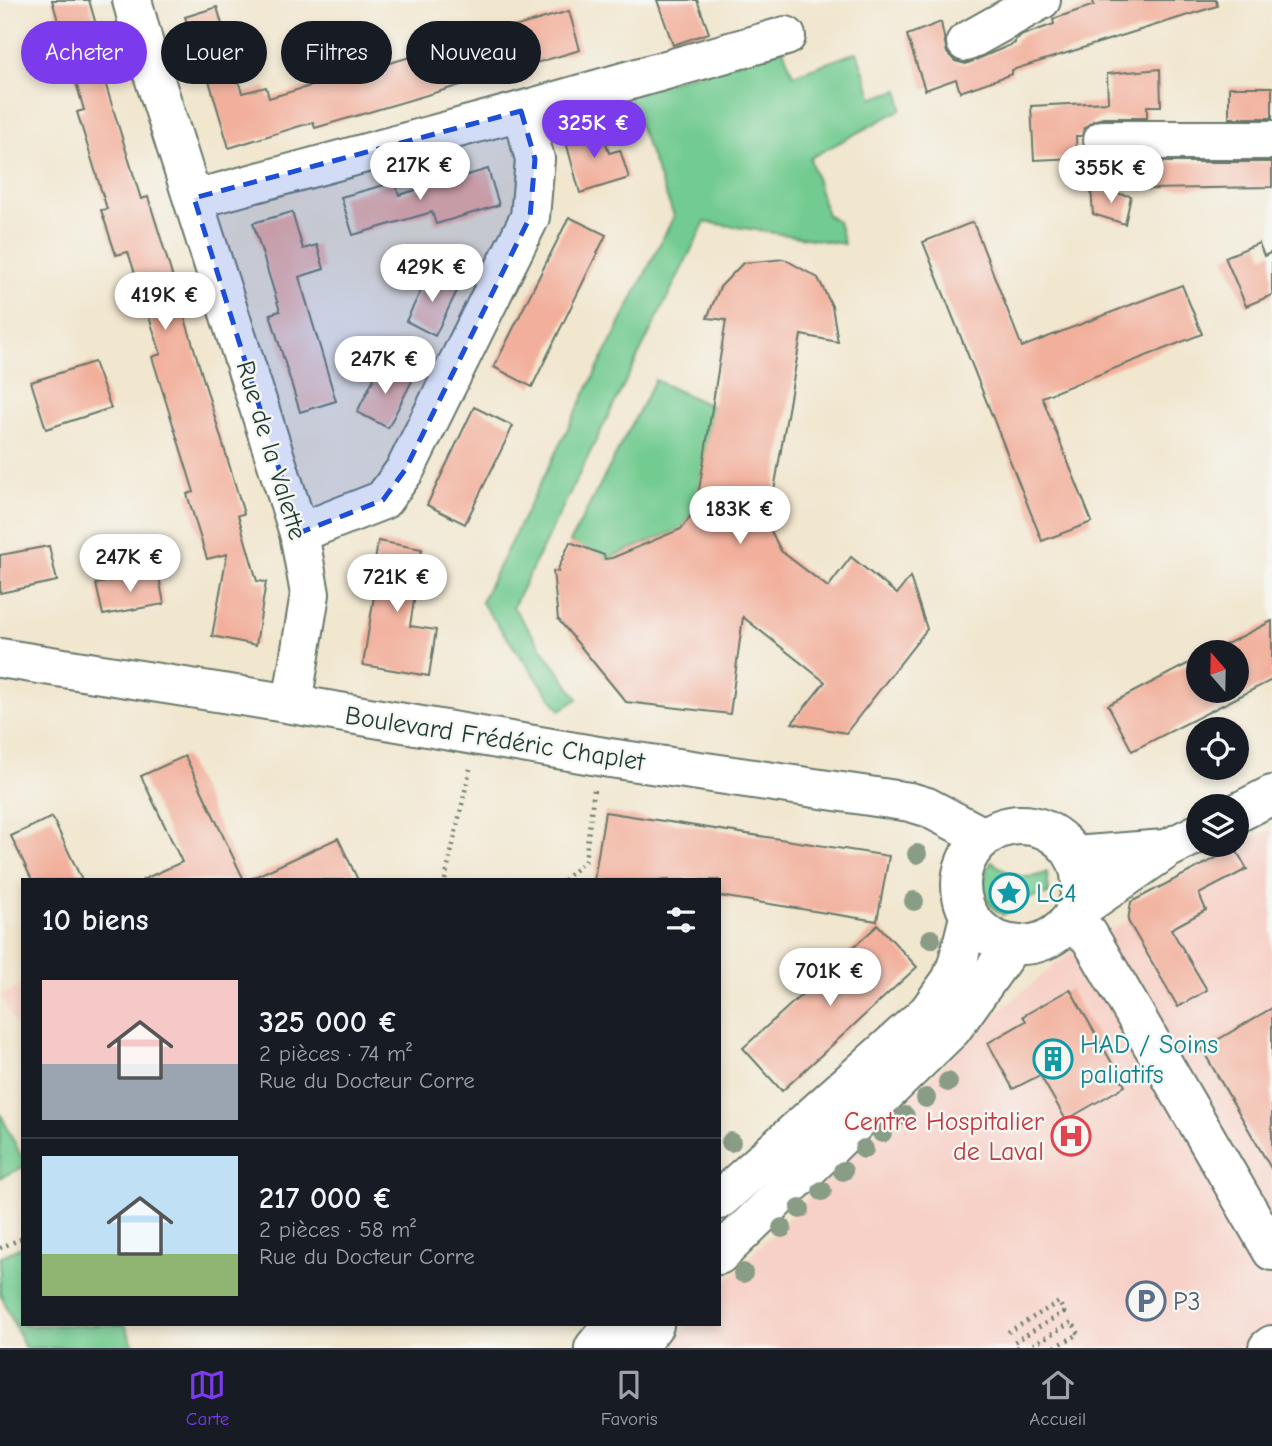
<!DOCTYPE html>
<html lang="fr">
<head>
<meta charset="utf-8">
<style>
  body { margin:0; font-family:"Comic Neue",sans-serif; background:#20242c; color:#f1f3f6; height:100vh; display:flex; flex-direction:column; font-size:26px; white-space:nowrap }
  * { box-sizing:border-box; margin:0 }
  p { font-size:23px; color:#9ea1a6 }
  .icon { flex:none; width:38px; height:38px; fill:none; stroke:currentColor; stroke-width:2; stroke-linecap:round; stroke-linejoin:round }
  .map { position:relative; flex:1; overflow:hidden }
  .details { position:absolute; left:21px; top:878px; width:700px; height:448px; display:flex; flex-direction:column; background:#171b24; border-radius:0px; box-shadow:0 4px 10px #0003 }
  .details>* { flex:none }
  .top-card { position:absolute; left:21px; top:21px; width:700px; height:63px; display:flex; gap:14px }
  .needle { width:46px; rotate:340deg }
  .fabs { position:absolute; left:1186px; top:640px; display:grid; gap:14px }
  .fabs a { display:grid; place-items:center; width:63px; height:63px; border-radius:50%; background:#171b24; box-shadow:0 4px 10px #0003; font-size:35px }
  .price { position:absolute; translate:-50% -60px; padding:0 16px; border-radius:24px; background:#fff; color:#222; font-size:23px; line-height:46px; filter:drop-shadow(0 2px 4px #0008) }
  .price::after { content:''; position:absolute; left:50%; top:42px; width:21px; height:16px; margin-left:-10px; background:inherit; clip-path:polygon(0 0,100% 0,50% 100%) }
  .price.current { background:#7c3aed; color:#fff }
  ul { padding:0; list-style:none }
  li { display:flex; align-items:center; gap:21px; height:175px; padding:0 21px }
  li+li { border-top:2px solid #363941 }
  li span { display:grid; place-items:center; flex:none; width:196px; height:140px; border-radius:0px; color:#555 }
  li>.icon { margin-inline-start:auto }
  span .icon { width:84px; height:84px; fill:#fffc; stroke-width:1 }
  li b { font-size:30px }
  h2 { display:flex; justify-content:space-between; align-items:center; height:84px; padding:0 21px; font-size:30px }
  .chip { padding:0 24px; border-radius:32px; background:#171b24; box-shadow:0 4px 10px #0003; font-size:24px; line-height:63px }
  .chip.current { background:#7c3aed; color:#fff }
  .tab-bar { display:flex; justify-content:space-around; align-items:center; height:98px; border-top:2px solid #363941; background:#171b24; font-size:19px; color:#9ea1a6 }
  .tab-bar a { display:grid; justify-items:center; gap:4px }
  .tab-bar .current { color:#7c3aed }
  .map>svg:first-child { display:block }
</style>
</head>
<body>
<div class="map">
<svg width="1272" height="1348" viewBox="0 0 1272 1348">
  <rect width="100%" height="100%" fill="#f6f6f2"/>
  <filter id="ink" filterUnits="userSpaceOnUse"><feTurbulence type="fractalNoise" baseFrequency=".0143" numOctaves="2"/><feDisplacementMap in="SourceGraphic" scale="14" xChannelSelector="R" yChannelSelector="G"/><feConvolveMatrix kernelMatrix="1 2 1 2 8 2 1 2 1" color-interpolation-filters="sRGB"/></filter>
  <filter id="wash" filterUnits="userSpaceOnUse"><feTurbulence type="fractalNoise" baseFrequency=".00686" numOctaves="4" result="noise"/><feDisplacementMap in="SourceGraphic" scale="28" xChannelSelector="R" yChannelSelector="G"/><feGaussianBlur stdDeviation="1.57" result="paint"/><feColorMatrix in="noise" values="0 0 0 0 0 0 0 0 0 0 0 0 0 0 0 0 0 1.4 0 .05"/><feComposite in="paint" operator="in"/></filter>
  <g filter="url(#wash)">
    <rect width="100%" height="100%" fill="#f1e6ce"/>
    <g fill="#f7d1c7">
      <path d="M1272,829V1348H668L689,1325H719V1291L755,1251L987,1021L1071,952L1128,921L1131,902Z"/>
      <path d="M23,985V1037H21L1,995Z"/>
    </g>
    <g fill="#72cb90" stroke="#488462" stroke-width="2">
      <path d="M783,49L793,75L857,52L873,98L899,90L902,109L810,158L827,215L838,221L844,244L705,222L513,607L578,699L560,710L481,602L674,216L627,94Z"/>
      <path d="M655,380L713,407L696,509L681,529L606,559L570,542Z"/>
      <path d="M992,861C1006,875 1028,882 1047,872L1049,894L1030,898L1003,915C981,902 978,881 992,861Z"/>
      <path d="M0,1113L23,1160V1167L0,1178Z"/>
      <path d="M23,1246V1325H125L135,1348H25L0,1293V1257Z"/>
    </g>
    <g id="blocks">
      <g fill="#f2b09c">
        <path d="M52,0H89L110,74L103,76L141,199L148,197L162,242L244,514L238,515L257,581L266,582L256,645L212,636L227,554L207,559L187,494L194,492L152,357L161,354L128,252L116,255L101,210L107,209L77,112L84,110Z"/>
        <path d="M657,0H697L709,33L673,45Z"/>
        <path d="M1093,0H1216L1217,6L1012,70V74L960,92L956,79L925,90L907,35L941,22L947,53L955,61L966,64L1015,43V40L1023,35L1054,24L1053,19L1094,5Z"/>
        <path d="M217,7L242,93L266,87L269,98L569,11L580,50L315,128L313,122L229,148L205,67L200,68L185,17Z"/>
        <path d="M1160,69L1161,106H1147V118H1103L1093,121L1084,129L1082,136H1076L1077,158L1034,160L1031,106L1108,102L1107,74Z"/>
        <rect x="1229" y="87" width="43" height="31"/>
        <path d="M601,125L609,153L620,150L629,178L580,193L564,135Z"/>
        <path d="M1147,162H1272V187L1147,189Z"/>
        <path d="M488,169L499,205L436,224L432,212L353,235L341,197L395,182L399,195Z"/>
        <path d="M1091,189L1131,196L1125,224L1093,214Z"/>
        <path d="M292,212L303,249L317,245L324,269L299,277L336,401L300,412L270,314L280,311L253,223Z"/>
        <path d="M569,217L606,235L532,387L494,367Z"/>
        <path d="M973,222L1022,347L1182,285L1202,334L1042,397L1092,522L1042,541L923,242Z"/>
        <path d="M1259,243L1264,256L1272,252V295L1246,306L1225,257Z"/>
        <path d="M784,259L818,278L832,306L838,342L801,335L768,525L781,551L828,587L851,557L897,594L910,577L927,629L846,733L792,723L825,682L743,617L730,714L626,702L558,619L553,571L559,572L557,571L570,542L604,555L605,559L612,558L681,529L696,509L726,320L707,318L720,287L743,263Z"/>
        <path d="M430,272L459,287L435,336L406,321Z"/>
        <path d="M94,362L111,408L46,429L31,382Z"/>
        <path d="M381,364L413,379L388,428L357,412Z"/>
        <path d="M474,407L513,426L465,524L427,505Z"/>
        <path d="M378,541L422,549L410,626L436,630L429,676L363,665L374,596H370Z"/>
        <path d="M49,546L57,581L0,593V555Z"/>
        <path d="M158,572L164,604L103,615L96,584Z"/>
        <path d="M1272,621V680L1132,751L1108,705L1199,658V691H1237V653H1209Z"/>
        <path d="M185,756L199,785L244,880H142L182,862L141,776Z"/>
        <path d="M605,812L889,856L877,921L719,896V880H594Z"/>
        <path d="M52,817L82,880H32L11,836Z"/>
        <path d="M338,838L358,880H248Z"/>
        <path d="M1235,848L1247,869L1199,894L1206,910L1171,929L1207,990L1178,1007L1128,921L1131,902Z"/>
        <path d="M878,925L917,967L782,1091L743,1048Z"/>
        <path d="M1070,989L1125,1086L1066,1120L1040,1075L1013,1089L988,1043L1026,1021L1023,1016Z"/>
        <path d="M1272,1008V1170L1202,1049Z"/>
      </g>
    </g>
  </g>
  <g filter="url(#ink)">
    <use href="#blocks" fill-opacity="0" stroke="#68786a" stroke-width="2"/>
    <g fill="none" stroke-linecap="round" stroke-linejoin="round">
      <g stroke="#68786a" stroke-width="42">
        <g id="minor">
          <path d="M132,0L146,52L299,533L310,594L292,704"/>
          <path d="M966,42L1041,0"/>
          <path d="M521,111L786,36"/>
          <path d="M1103,140H1272"/>
          <path d="M194,198L218,193L521,111L535,159L530,217L405,470L383,500L299,533"/>
          <path d="M0,658L292,704L610,758L910,802L927,807L984,837"/>
          <path d="M1237,813L1272,795"/>
          <circle cx="1021" cy="885" r="60"/>
          <path d="M1074,856L1165,849"/>
          <path d="M1074,913L1167,849L1199,833"/>
          <path d="M1067,925L1088,934L1272,1251"/>
          <path d="M719,1200L928,1012L951,980L957,965L969,917"/>
          <path d="M719,1255L952,1029L1012,945"/>
          <path d="M594,1348L612,1325"/>
          <path d="M636,1348L654,1325"/>
          <path d="M1268,1348L1272,1345"/>
        </g>
      </g>
      <g stroke="#68786a" stroke-width="4.5" stroke-dasharray="2 5" stroke-linecap="butt">
        <path d="M445,880L470,769"/>
        <path d="M564,880L585,861L594,789"/>
        <path d="M0,1248L23,1238"/>
        <path d="M1008,1332L1059,1302L1064,1312L1014,1342L1017,1348"/>
        <path d="M1027,1348L1072,1322L1079,1334L1053,1348"/>
      </g>
      <use href="#minor" stroke="#fff" stroke-width="38"/>
    </g>
    <g fill="#899c86">
      <circle cx="917" cy="854" r="10"/>
      <circle cx="914" cy="901" r="10"/>
      <circle cx="931" cy="939" r="10"/>
      <circle cx="948" cy="1082" r="10"/>
      <circle cx="926" cy="1098" r="10"/>
      <circle cx="905" cy="1116" r="10"/>
      <circle cx="882" cy="1133" r="10"/>
      <circle cx="731" cy="1142" r="10"/>
      <circle cx="864" cy="1149" r="10"/>
      <circle cx="843" cy="1171" r="10"/>
      <circle cx="822" cy="1191" r="10"/>
      <circle cx="800" cy="1209" r="10"/>
      <circle cx="782" cy="1228" r="10"/>
      <circle cx="743" cy="1273" r="10"/>
    </g>
  </g>
  <path fill="#1d4ed8" fill-opacity="0.2" stroke="#1d4ed8" stroke-width="5" stroke-dasharray="14 9" stroke-linejoin="round" d="M521,111L535,159L530,217L405,470L383,500L299,533L194,198Z"/>
  <defs>
    <g id="sight-ring" transform="scale(2.0125)"><circle r="9.5" fill="#f6f6f2" stroke="#0f9aa8" stroke-width="1.5"/><path d="M0-6L1.8-2.2L6-1.7L2.9 1.2L3.7 5.4L0 3.3L-3.7 5.4L-2.9 1.2L-6-1.7L-1.8-2.2Z" fill="#0f9aa8"/></g>
    <g id="building-ring" transform="scale(2.0125)"><circle r="9.5" fill="#f6f6f2" stroke="#0f9aa8" stroke-width="1.5"/><path d="M-4-6H4V6H1V3H-1V6H-4ZM-2.5-4.3h1.7v1.8h-1.7ZM.8-4.3h1.7v1.8H.8ZM-2.5-1h1.7V.8h-1.7ZM.8-1h1.7V.8H.8Z" fill="#0f9aa8"/></g>
    <g id="hospital-ring" transform="scale(2.0125)"><circle r="9.5" fill="#f6f6f2" stroke="#e0444e" stroke-width="1.5"/><path d="M-5-5h3v3.5h4V-5h3V5h-3V1.5h-4V5h-3Z" fill="#e0444e"/></g>
    <g id="parking-ring" transform="scale(2.0125)"><circle r="9.5" fill="#f6f6f2" stroke="#5c6f8a" stroke-width="1.5"/><path d="M-3.5-5.5H1a3.5 3.5 0 0 1 0 7H-1V5.5H-3.5ZM-1-3.4V-.6H.8a1.4 1.4 0 0 0 0-2.8Z" fill="#5c6f8a"/></g>
  </defs>
  <g fill-rule="evenodd">
    <use href="#sight-ring" x="1009" y="893"/>
    <use href="#building-ring" x="1053" y="1059"/>
    <use href="#hospital-ring" x="1071" y="1136"/>
    <use href="#parking-ring" x="1146" y="1301"/>
  </g>
  <g text-anchor="middle" stroke-width="5" stroke-linejoin="round" paint-order="stroke">
    <g font-size="26" fill="#1f3d34" stroke="#f6f6f2">
      <text transform="translate(272 450) rotate(73)" y="9">Rue de la Valette</text>
      <text transform="translate(495 738) rotate(9)" y="9">Boulevard Frédéric Chaplet</text>
    </g>
    <g font-size="26" fill="#0d838f" stroke="#f6f6f2" text-anchor="start">
      <text x="1036" y="902">LC4</text>
      <text x="1080" y="1053">HAD / Soins<tspan x="1080" dy="30">paliatifs</tspan></text>
    </g>
    <g font-size="26" fill="#be3a42" stroke="#f6f6f2" text-anchor="end">
      <text x="1044" y="1130">Centre Hospitalier<tspan x="1044" dy="30">de Laval</tspan></text>
    </g>
    <g font-size="26" fill="#4e5e75" stroke="#f6f6f2" text-anchor="start">
      <text x="1173" y="1310">P3</text>
    </g>
  </g>
</svg>
<div class="fabs">
<a><svg class="needle" viewBox="-14 -14 28 28"><path d="M0-13l5 13h-10z" fill="#e53935"/><path d="M0 13l5-13h-10z" fill="#9ea1a6"/></svg></a>
<a><svg class="icon" aria-label="locate" viewBox="0 0 24 24"><circle cx="12" cy="12" r="6"/><path d="M12 2v4M12 18v4M2 12h4M18 12h4"/></svg></a>
<a><svg class="icon" aria-label="layers" viewBox="0 0 24 24"><path d="M12 4l9 5-9 5-9-5zM3 14l9 5 9-5"/></svg></a>
</div>
<b class="price current" style="left:594px;top:160px">325K €</b>
<b class="price" style="left:420px;top:202px">217K €</b>
<b class="price" style="left:1111px;top:205px">355K €</b>
<b class="price" style="left:432px;top:304px">429K €</b>
<b class="price" style="left:165px;top:332px">419K €</b>
<b class="price" style="left:385px;top:396px">247K €</b>
<b class="price" style="left:740px;top:546px">183K €</b>
<b class="price" style="left:130px;top:594px">247K €</b>
<b class="price" style="left:397px;top:614px">721K €</b>
<b class="price" style="left:830px;top:1008px">701K €</b>
<div class="top-card">
<a class="chip current">Acheter</a>
<a class="chip">Louer</a>
<a class="chip">Filtres</a>
<a class="chip">Nouveau</a>
</div>
<section class="details">
<h2>10 biens<svg class="icon" aria-label="filters" viewBox="0 0 24 24"><path d="M4 7h16M4 17h16"/><circle cx="9" cy="7" r="2"/><circle cx="15" cy="17" r="2"/></svg></h2>
<ul>
<li><span style="background:linear-gradient(#f6c9c9 60%,#9aa5b1 0)"><svg class="icon" aria-label="home" viewBox="0 0 24 24"><path d="M3 11l9-7 9 7M6 9v11h12V9"/></svg></span><div><b>325 000 €</b><p>2 pièces · 74 m²</p><p>Rue du Docteur Corre</p></div></li>
<li><span style="background:linear-gradient(#bfe0f5 70%,#8fb573 0)"><svg class="icon" aria-label="home" viewBox="0 0 24 24"><path d="M3 11l9-7 9 7M6 9v11h12V9"/></svg></span><div><b>217 000 €</b><p>2 pièces · 58 m²</p><p>Rue du Docteur Corre</p></div></li>
</ul>
</section>
</div>
<nav class="tab-bar">
<a class="current"><svg class="icon" aria-label="map" viewBox="0 0 24 24"><path d="M3 6l6-2 6 2 6-2v14l-6 2-6-2-6 2zM9 4v14M15 6v14"/></svg>Carte</a>
<a><svg class="icon" aria-label="saved" viewBox="0 0 24 24"><path d="M7 4h10v16l-5-4-5 4z"/></svg>Favoris</a>
<a><svg class="icon" aria-label="home" viewBox="0 0 24 24"><path d="M3 11l9-7 9 7M6 9v11h12V9"/></svg>Accueil</a>
</nav>
</body>
</html>
